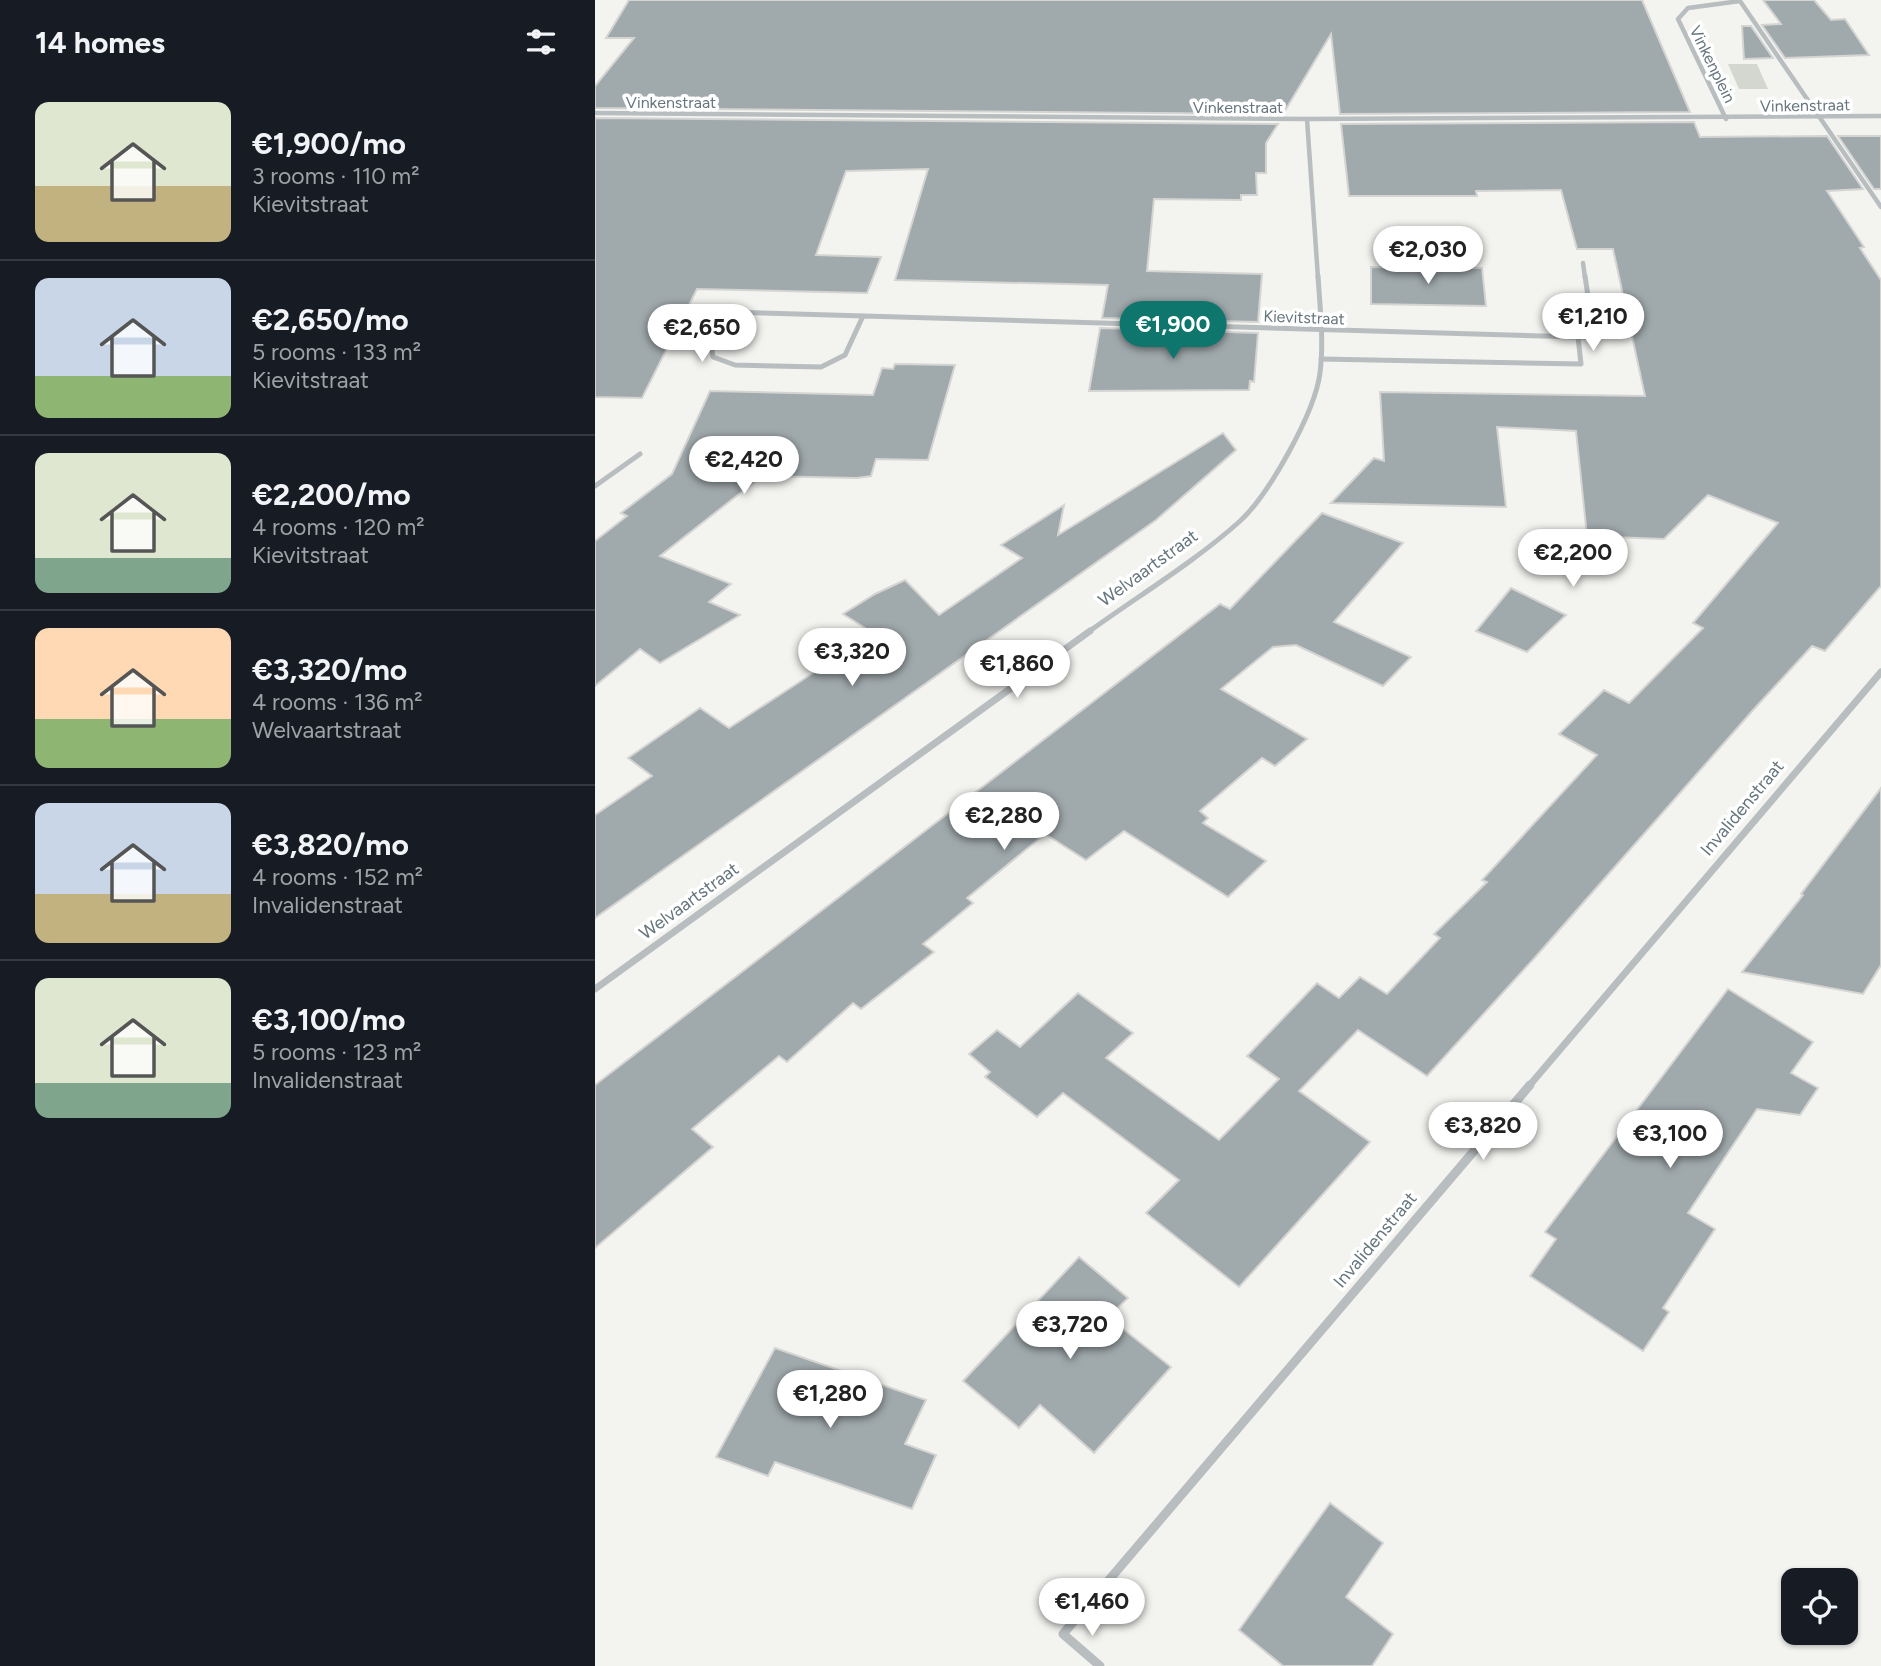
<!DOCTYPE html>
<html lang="en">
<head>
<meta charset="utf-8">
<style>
  body { margin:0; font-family:Figtree,sans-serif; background:#20242c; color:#f1f3f6; height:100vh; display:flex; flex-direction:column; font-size:26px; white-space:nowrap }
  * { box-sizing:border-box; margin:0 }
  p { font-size:23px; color:#9ea1a6 }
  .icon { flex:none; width:38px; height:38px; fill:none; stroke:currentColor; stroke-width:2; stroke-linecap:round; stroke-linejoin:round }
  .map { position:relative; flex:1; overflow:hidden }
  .side { display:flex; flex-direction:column; background:#171b24; width:595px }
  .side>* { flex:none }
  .tools { position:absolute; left:1186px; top:1568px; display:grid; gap:14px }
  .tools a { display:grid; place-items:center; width:77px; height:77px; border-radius:14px; background:#171b24; box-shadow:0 2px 5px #0004; font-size:35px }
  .price { position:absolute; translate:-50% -60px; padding:0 16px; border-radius:24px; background:#fff; color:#222; font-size:23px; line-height:46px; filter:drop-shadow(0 2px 4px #0008) }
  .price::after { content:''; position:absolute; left:50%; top:42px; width:21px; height:16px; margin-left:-10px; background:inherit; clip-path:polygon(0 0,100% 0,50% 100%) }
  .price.selected { background:#0f766e; color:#fff }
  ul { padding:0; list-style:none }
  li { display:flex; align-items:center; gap:21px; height:175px; padding:0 35px }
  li+li { border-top:2px solid #363941 }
  li span { display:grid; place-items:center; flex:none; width:196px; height:140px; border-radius:14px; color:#555 }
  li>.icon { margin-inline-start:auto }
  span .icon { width:84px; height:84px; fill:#fffc; stroke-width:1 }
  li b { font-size:30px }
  h2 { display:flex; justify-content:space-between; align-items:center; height:84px; padding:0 35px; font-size:30px }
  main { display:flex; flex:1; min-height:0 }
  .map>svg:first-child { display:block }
</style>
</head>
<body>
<main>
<section class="side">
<h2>14 homes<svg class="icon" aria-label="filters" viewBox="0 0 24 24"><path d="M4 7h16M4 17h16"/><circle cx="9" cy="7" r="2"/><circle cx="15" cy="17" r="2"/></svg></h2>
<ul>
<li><span style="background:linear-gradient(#dfe7d0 60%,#c2b280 0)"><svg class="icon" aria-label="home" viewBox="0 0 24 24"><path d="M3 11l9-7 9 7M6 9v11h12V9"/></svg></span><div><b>€1,900/mo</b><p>3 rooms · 110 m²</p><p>Kievitstraat</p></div></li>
<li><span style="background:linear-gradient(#c9d6e8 70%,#8fb573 0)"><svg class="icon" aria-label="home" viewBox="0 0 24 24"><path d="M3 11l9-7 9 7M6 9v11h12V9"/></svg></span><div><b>€2,650/mo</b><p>5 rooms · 133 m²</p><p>Kievitstraat</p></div></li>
<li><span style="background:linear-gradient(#dfe7d0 75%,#7fa58c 0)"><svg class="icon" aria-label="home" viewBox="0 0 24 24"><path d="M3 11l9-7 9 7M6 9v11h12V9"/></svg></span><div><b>€2,200/mo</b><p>4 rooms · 120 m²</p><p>Kievitstraat</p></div></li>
<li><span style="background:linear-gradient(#ffd9b3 65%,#8fb573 0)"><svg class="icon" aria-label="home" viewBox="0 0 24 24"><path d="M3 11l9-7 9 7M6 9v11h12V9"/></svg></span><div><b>€3,320/mo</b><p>4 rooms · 136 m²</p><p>Welvaartstraat</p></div></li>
<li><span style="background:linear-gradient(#c9d6e8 65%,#c2b280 0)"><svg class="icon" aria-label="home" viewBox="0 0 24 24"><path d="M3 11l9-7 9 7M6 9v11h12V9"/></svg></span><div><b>€3,820/mo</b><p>4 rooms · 152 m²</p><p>Invalidenstraat</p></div></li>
<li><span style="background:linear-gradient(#dfe7d0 75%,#7fa58c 0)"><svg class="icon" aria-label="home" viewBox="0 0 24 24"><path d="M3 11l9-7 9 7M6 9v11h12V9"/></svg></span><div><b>€3,100/mo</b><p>5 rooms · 123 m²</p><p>Invalidenstraat</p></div></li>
</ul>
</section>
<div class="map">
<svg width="1286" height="1666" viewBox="0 0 1286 1666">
  <rect width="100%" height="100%" fill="#f3f3f0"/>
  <path fill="#d3d7cf" d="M1133,64H1162L1173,89H1144Z"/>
  <g fill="#a0a9ac" stroke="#d4d4d2" stroke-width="2">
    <path d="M34,0H1047L1095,112L745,114L736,34L688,114L0,108V86L39,38H11Z"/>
    <path d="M1168,0H1219L1236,20L1250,19L1274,55L1190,58L1167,25L1186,24Z"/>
    <path d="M1147,26H1156L1178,58L1149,59Z"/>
    <path d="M0,118L683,124L671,143V173H661L662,195H646V200L559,199L552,271L667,274L663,322L507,318L513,285L300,280L333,169L251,171L221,255L286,257L272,293L102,289L47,398L0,397Z"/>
    <path d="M1099,122L1105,137L1232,136L1268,189L1232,191L1269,247L1265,248L1286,280V586L1230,651L1217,646L1159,709L943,954L832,1076L763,1030L704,1091L775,1142L644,1287L551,1213L584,1180L468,1093L442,1117L390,1077L395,1072L374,1054L402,1030L425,1047L483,993L538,1033L511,1058L624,1140L684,1079L652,1056L722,983L744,998L765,977L792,994L845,938L839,934L892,882L887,880L1002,755L964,734L1009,690L1034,703L1108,628L1098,623L1183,523L1113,495L1069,539L992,536L981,431L902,427L911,507L736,503L779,458L789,461L785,392L1050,396L1018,249H982L966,190L881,191L882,196H754L746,124Z"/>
    <path d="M1243,136H1286V189H1279Z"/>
    <path d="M776,267L887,268L891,306L776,304Z"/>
    <path d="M505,328L663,333L659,382L655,381L654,390L494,391Z"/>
    <path d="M300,364L360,365L333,460L281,459L276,476L262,478L167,476L65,556L136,584L114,602L145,615L65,663L45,649L0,686V541L32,516L26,513L77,474L115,391L278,395L287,368L298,369Z"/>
    <path d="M628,433L641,450L561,520L0,918V815L57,776L33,758L105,708L134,728L203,683L278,633L248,614L280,594L310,580L344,615L427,558L406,545L469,505L463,535Z"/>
    <path d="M727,513L808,543L739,622L816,657L788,686L701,645L678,647L626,689L712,739L680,766L667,758L605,811L613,818L608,823L671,861L633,897L529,831L491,860L450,834L372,898L378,903L328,944L339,952L266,1009L258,1003L192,1062L184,1056L97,1129L118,1147L0,1248V1085L625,604L635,609Z"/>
    <path d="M916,588L971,615L932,652L881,631Z"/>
    <path d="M1286,788V965L1268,994L1147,972L1208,895L1206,894Z"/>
    <path d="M1133,989L1218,1042L1196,1073L1223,1088L1205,1115L1162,1109L1093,1213L1120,1229L1068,1308L1074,1312L1048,1351L935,1276L961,1239L950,1232Z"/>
    <path d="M484,1257L533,1298L513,1317L576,1367L499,1453L445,1405L424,1428L368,1381Z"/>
    <path d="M180,1348L331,1400L310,1444L341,1455L317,1509L180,1462L173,1476L121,1457Z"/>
    <path d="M735,1503L788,1543L751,1597L798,1634L777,1666H688L644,1630Z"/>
  </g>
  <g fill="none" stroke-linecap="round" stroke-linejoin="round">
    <g stroke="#b8bdbf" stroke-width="4.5">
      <path d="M0,113L712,119L1286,116"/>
      <path d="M712,119L723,278"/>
      <path d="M1131,119L1083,19L1093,8L1145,1L1286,207"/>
      <path d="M988,263L990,278"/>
    </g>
    <g stroke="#b8bdbf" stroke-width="5">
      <path d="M268,316L250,355L226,367L140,365L118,357L117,350L135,312L983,337L986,364L726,359"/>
      <path d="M983,337H999L990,276"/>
      <path d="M0,486L45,454"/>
      <path d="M492,633C543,596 598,563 644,522C674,495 720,412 725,373C729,341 725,308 723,276"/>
    </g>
    <g stroke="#b8bdbf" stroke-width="7">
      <path d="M0,989L495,631"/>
      <path d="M934,1086L1286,672"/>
    </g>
    <path stroke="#b8bdbf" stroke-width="9" d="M505,1666L468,1634L935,1085"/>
  </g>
  <g text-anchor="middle" stroke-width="7" stroke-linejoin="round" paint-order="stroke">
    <g font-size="16" fill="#66767d" stroke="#fff">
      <text transform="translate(1118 64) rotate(64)" y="6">Vinkenplein</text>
      <text x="76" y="108">Vinkenstraat</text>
      <text transform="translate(1210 105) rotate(-1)" y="6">Vinkenstraat</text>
      <text x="643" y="113">Vinkenstraat</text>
      <text transform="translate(709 317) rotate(2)" y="6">Kievitstraat</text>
    </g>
    <g font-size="18" fill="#66767d" stroke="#fff">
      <text transform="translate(553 568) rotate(-36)" y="6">Welvaartstraat</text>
      <text transform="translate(1147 808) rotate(-50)" y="6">Invalidenstraat</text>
      <text transform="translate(94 901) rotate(-36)" y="6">Welvaartstraat</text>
      <text transform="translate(780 1240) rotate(-50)" y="6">Invalidenstraat</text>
    </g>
  </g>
</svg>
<div class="tools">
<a><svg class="icon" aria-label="locate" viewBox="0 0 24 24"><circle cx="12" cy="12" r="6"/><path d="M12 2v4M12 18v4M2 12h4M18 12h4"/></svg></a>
</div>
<b class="price" style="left:833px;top:286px">€2,030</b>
<b class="price" style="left:998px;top:353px">€1,210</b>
<b class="price selected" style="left:578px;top:361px">€1,900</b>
<b class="price" style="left:107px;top:364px">€2,650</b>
<b class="price" style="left:149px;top:496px">€2,420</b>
<b class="price" style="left:978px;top:589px">€2,200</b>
<b class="price" style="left:257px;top:688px">€3,320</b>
<b class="price" style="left:422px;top:700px">€1,860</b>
<b class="price" style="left:409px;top:852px">€2,280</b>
<b class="price" style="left:888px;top:1162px">€3,820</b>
<b class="price" style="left:1075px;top:1170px">€3,100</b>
<b class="price" style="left:475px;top:1361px">€3,720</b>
<b class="price" style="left:235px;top:1430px">€1,280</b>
<b class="price" style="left:497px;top:1638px">€1,460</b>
</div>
</main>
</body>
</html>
